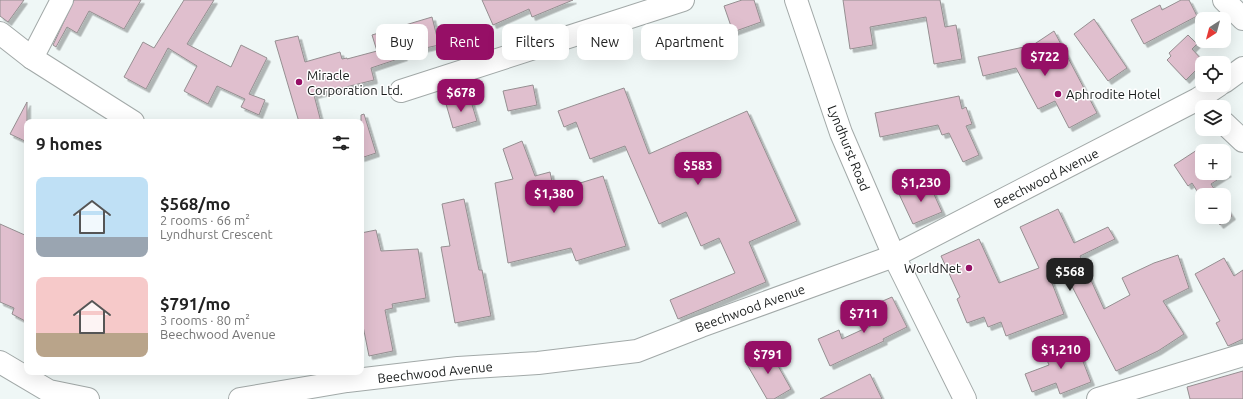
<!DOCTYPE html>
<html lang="en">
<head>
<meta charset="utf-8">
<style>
  body { margin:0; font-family:Ubuntu,sans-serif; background:#f2f2f2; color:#222; height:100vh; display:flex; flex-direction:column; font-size:15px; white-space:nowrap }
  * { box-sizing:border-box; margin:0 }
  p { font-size:13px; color:#767676 }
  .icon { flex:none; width:22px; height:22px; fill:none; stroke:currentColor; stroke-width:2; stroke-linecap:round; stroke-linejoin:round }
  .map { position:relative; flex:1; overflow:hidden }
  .details { position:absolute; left:24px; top:119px; width:340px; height:256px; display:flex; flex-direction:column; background:#fff; border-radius:8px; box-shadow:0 4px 16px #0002 }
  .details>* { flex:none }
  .top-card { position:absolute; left:376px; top:24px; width:380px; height:36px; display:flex; gap:8px }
  .needle { width:26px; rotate:216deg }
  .controls { position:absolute; left:1195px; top:12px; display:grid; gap:8px }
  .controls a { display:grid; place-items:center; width:36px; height:36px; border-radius:8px; background:#fff; box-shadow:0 4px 16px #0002; font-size:20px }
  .price { position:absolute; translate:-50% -34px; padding:0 9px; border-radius:8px; background:#960f66; color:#fff; font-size:13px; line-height:26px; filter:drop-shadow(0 1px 2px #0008) }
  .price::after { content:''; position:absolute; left:50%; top:24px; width:12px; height:9px; margin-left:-6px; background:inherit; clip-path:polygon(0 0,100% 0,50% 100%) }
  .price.selected { background:#222; color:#fff }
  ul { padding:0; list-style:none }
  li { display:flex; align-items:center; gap:12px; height:100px; padding:0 12px }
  li span { display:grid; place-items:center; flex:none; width:112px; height:80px; border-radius:8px; color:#555 }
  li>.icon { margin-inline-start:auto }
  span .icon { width:48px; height:48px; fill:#fffc; stroke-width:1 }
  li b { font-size:17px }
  h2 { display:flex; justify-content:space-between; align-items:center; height:48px; padding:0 12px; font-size:17px }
  .tag { padding:0 14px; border-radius:8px; background:#fff; box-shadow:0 4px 16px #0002; font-size:14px; line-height:36px }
  .tag.selected { background:#960f66; color:#fff }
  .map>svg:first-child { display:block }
</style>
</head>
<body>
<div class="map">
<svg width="1243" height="399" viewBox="0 0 1243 399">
  <defs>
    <filter id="shadow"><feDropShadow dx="3.5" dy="3.5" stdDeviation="0" flood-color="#0004"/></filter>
  </defs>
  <rect width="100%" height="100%" fill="#eff7f6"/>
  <g fill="#e0bfce" stroke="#958f91" filter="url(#shadow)">
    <path d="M0,0H24L8,22L0,16Z"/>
    <path d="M74,0H141L124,29L89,11L77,33L67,27L56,47L53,45Z"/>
    <path d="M184,0H214L187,44L231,67L241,45L267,58L249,94L265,100L259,115L241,107L245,99L217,86L208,104L184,91L197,66L168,48L146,89L124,77L143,42L154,48Z"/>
    <path d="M482,0H573L532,17L529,9L493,25Z"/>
    <path d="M742,0H754L761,22L733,32L724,6Z"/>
    <path d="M843,0H940L945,27L956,25L962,59L934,64L926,17L870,27L873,45L850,49Z"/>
    <path d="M1181,0H1189L1197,16L1144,44L1131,20L1160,5L1162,10Z"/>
    <path d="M432,17L439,45L403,53L404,57L371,68L374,80L314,95L321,122H299L275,41L298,36L305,62L340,52L342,59L347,58V59L377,51L372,35Z"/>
    <path d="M1094,19L1127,68L1108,81L1074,34Z"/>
    <path d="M1054,31L1097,113L1069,128L1055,101L1038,109L1016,68L983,76L978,57L1033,45Z"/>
    <path d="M1188,35L1197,44L1192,49L1204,62L1186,80L1167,60L1171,56L1169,53Z"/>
    <path d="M533,85L537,105L508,111L503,91Z"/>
    <path d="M624,88L649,154L747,111L797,221L749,242L766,282L678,319L670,300L735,273L719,238L701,246L686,212L659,224L625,146L590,159L576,122L564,127L558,111Z"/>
    <path d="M959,96L962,109L966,107L972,124L966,126L979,155L963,162L949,133L942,135L938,125L880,137L875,113Z"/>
    <path d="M470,98L477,121L453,128L446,104Z"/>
    <path d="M27,102V142L10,134Z"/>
    <path d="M364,114L376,153L361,158V115Z"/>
    <path d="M522,141L535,176L550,172L554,191L603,176L626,246L576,261L571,248L508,263L495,183L513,179L503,149Z"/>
    <path d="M1197,150L1202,158V173H1228L1211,184L1218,195H1202V199L1192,183L1188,186L1174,165Z"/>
    <path d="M928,181L942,212L913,224L899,194Z"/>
    <path d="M464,199L479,270H482L491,316L455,323L441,247L450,246L442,204Z"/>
    <path d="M1224,204L1232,216L1220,225L1214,217H1224Z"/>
    <path d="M1058,209L1074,243L1108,227L1115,239L1080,256L1104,309L1130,295L1122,278L1154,263L1178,255L1189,288L1163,301L1184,334L1158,351L1116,371L1064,271L1050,278L1064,314L1006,336L1001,322L988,327L984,317L967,323L957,299L960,297L941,256L979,239L999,283L1039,268L1020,227Z"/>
    <path d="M0,224L27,236V322L12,314L14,308L0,302Z"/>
    <path d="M376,230L381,251L418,249L426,298L392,304L393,308L385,310L393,351L369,356L361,316V233Z"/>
    <path d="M1224,258L1234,276L1243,270V339L1228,346L1216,323L1220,321L1195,274Z"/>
    <path d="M892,297L907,327L883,339L884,341L830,366L818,339L839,330L842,339L879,322L871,306Z"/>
    <path d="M1075,341L1091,382L1060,394L1056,383L1032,392L1025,374L1049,365L1044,353Z"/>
    <path d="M768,348L791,389L774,399H767L745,361Z"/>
    <path d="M1243,371V399H1190L1187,387Z"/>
    <path d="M870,374L882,399H820Z"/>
  </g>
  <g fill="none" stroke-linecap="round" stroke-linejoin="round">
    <g stroke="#a2a9a8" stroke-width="24">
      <g id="minor">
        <path d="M1224,0L1243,19"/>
        <path d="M0,33L32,58L133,122"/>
        <path d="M32,58L62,0"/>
        <path d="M1224,82L1243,68"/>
        <path d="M401,91L683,0"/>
        <path d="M1224,123L1243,141"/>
        <path d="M0,362L49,391L88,399"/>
        <path d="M240,399L347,381L458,368L538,363L637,351L701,326L894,256L1198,99L1219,85"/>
        <path d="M1098,399L1243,355"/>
      </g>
    </g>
    <g stroke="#a2a9a8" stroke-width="24">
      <path id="major" d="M796,0L841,133L894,256L965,399"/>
    </g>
    <use href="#minor" stroke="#fff" stroke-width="22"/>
    <use href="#major" stroke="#fff" stroke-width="22"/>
  </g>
  <g fill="#960f66" stroke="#fff" stroke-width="1.5">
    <circle cx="299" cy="82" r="4"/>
    <circle cx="1058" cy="94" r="4"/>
    <circle cx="969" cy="268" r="4"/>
  </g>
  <g text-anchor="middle" stroke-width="3" stroke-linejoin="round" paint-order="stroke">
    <g font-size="13" fill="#171a1a" stroke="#fff" text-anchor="start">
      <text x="307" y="80">Miracle<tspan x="307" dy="15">Corporation Ltd.</tspan></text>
      <text x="1066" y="99">Aphrodite Hotel</text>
      <text x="961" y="273" text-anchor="end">WorldNet</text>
    </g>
    <g font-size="13" fill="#171a1a" stroke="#fff">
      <text transform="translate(849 148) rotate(68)" y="5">Lyndhurst Road</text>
      <text transform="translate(1046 178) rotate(-27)" y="5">Beechwood Avenue</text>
      <text transform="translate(750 308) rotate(-20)" y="5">Beechwood Avenue</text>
      <text transform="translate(435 372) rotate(-6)" y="5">Beechwood Avenue</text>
    </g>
  </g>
</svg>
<div class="controls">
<a><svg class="needle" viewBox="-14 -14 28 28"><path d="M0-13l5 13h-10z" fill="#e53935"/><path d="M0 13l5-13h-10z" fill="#767676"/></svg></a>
<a><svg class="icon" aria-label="locate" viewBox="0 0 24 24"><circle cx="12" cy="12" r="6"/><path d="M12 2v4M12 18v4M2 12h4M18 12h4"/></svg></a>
<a><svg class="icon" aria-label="layers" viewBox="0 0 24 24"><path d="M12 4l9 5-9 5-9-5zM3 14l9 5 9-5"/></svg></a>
<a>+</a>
<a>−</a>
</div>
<b class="price" style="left:1045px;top:77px">$722</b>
<b class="price" style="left:461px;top:113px">$678</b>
<b class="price" style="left:698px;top:186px">$583</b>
<b class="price" style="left:921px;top:203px">$1,230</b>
<b class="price" style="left:554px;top:214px">$1,380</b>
<b class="price selected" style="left:1070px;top:292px">$568</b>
<b class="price" style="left:864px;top:334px">$711</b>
<b class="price" style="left:1061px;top:370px">$1,210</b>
<b class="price" style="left:768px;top:375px">$791</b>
<div class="top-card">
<a class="tag">Buy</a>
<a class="tag selected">Rent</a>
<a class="tag">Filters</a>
<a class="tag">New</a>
<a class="tag">Apartment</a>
</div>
<section class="details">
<h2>9 homes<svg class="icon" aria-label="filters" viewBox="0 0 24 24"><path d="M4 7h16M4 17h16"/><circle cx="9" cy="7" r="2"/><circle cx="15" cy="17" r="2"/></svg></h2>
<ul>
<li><span style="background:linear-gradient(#bfe0f5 75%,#9aa5b1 0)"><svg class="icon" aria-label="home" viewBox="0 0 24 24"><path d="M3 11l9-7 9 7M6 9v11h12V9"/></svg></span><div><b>$568/mo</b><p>2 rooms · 66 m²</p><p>Lyndhurst Crescent</p></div></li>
<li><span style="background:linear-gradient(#f6c9c9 70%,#b9a48a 0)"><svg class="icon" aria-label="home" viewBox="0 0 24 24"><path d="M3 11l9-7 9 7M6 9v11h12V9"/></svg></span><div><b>$791/mo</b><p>3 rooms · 80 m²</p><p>Beechwood Avenue</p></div></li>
</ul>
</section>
</div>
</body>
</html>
